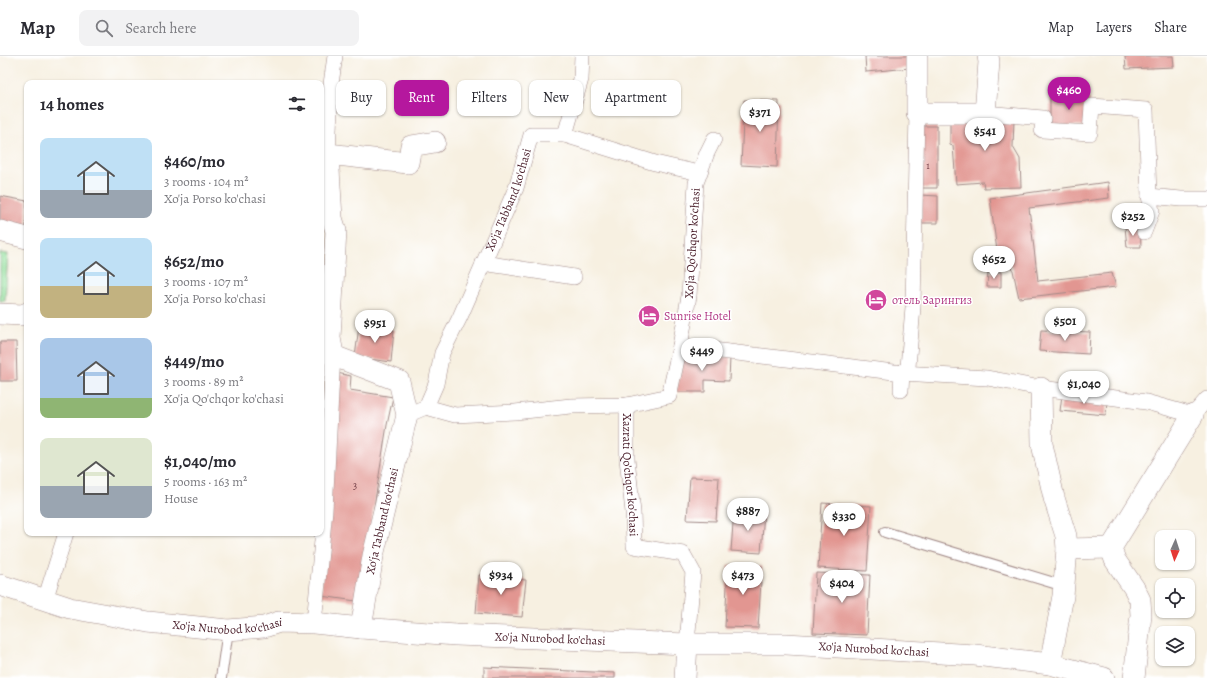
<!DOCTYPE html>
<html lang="en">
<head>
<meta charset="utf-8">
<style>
  body { margin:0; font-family:Alegreya,serif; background:#f2f2f3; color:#2b2b33; height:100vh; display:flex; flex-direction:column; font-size:15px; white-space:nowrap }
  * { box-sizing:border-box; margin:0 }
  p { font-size:13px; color:#7c7c81 }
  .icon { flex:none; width:22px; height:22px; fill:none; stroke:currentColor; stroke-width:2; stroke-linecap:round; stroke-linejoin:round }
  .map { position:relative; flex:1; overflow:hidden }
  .side { position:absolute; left:24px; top:24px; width:300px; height:456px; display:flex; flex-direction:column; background:#fff; border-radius:8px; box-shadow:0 1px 3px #0004 }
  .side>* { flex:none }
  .banner { position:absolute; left:336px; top:24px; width:380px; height:36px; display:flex; gap:8px }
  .needle { width:26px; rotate:183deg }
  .buttons { position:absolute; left:1155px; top:474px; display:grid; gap:8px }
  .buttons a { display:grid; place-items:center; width:40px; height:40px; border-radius:8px; background:#fff; box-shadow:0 1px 3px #0004; font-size:20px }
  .price { position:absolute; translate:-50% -34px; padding:0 9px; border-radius:14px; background:#fff; color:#222; font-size:13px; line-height:26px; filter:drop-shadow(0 1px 2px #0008) }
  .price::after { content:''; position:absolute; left:50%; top:24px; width:12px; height:9px; margin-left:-6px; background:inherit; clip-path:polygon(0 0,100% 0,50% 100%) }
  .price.active { background:#b5179e; color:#fff }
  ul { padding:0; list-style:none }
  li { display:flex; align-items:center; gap:12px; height:100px; padding:0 16px }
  li span { display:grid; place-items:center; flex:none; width:112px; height:80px; border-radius:8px; color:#555 }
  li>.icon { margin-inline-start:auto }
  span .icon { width:48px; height:48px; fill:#fffc; stroke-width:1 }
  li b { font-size:17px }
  h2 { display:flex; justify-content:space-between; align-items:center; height:48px; padding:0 16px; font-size:17px }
  .pill { padding:0 14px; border-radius:8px; background:#fff; box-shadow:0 1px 3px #0004; font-size:14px; line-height:36px }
  .pill.active { background:#b5179e; color:#fff }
  header { display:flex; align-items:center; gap:24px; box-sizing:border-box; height:56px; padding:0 20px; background:#fff; border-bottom:1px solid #e1e1e2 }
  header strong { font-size:19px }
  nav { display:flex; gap:22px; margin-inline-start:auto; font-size:14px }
  .search { width:280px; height:36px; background:#f2f2f3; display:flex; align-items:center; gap:10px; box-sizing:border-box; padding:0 14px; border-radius:8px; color:#7c7c81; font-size:15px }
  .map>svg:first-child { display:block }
</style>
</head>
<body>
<header>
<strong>Map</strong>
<div class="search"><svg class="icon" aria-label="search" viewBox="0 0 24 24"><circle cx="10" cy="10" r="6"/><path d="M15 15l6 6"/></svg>Search here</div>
<nav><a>Map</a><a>Layers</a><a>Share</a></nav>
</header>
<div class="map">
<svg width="1207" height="622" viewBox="0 0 1207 622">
  <rect width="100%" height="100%" fill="#fff"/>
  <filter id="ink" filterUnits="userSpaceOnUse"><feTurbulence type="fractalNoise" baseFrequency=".025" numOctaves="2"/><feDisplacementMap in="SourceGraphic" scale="8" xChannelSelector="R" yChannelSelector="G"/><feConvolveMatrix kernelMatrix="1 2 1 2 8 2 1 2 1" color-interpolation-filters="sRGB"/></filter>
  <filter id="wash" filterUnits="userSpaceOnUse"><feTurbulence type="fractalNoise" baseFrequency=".012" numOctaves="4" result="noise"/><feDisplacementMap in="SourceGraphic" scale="16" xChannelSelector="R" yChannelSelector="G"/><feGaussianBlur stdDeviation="0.9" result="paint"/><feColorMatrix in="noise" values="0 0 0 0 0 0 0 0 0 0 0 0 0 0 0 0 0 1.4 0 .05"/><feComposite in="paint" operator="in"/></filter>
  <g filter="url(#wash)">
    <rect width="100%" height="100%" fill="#f7f0e1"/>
    <path fill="#93e09d" stroke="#6e8064" d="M0,197L8,198L5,245H0Z"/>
    <g id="blocks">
      <g fill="#e29691">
        <path d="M865,0H908L910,12L866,16Z"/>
        <path d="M1125,0H1173L1174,11L1126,13Z"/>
        <path d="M1050,40L1090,43L1086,70L1050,69Z"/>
        <path d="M744,44L779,45L777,111L741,109Z"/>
        <path d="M950,62L1014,63L1013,91L1020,103L1021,131L984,132L983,126L956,128L953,90L950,89Z"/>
        <path d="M919,70H937V132H920Z"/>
        <path d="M1108,126L1109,142L1029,152L1038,225L1112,217L1116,231L1019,242L1012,210H999L990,142Z"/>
        <path d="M921,139L938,140V167H921Z"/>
        <path d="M0,140L27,145L26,171L0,167Z"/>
        <path d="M1140,170L1141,191H1127L1125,171Z"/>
        <path d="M988,216H1001V231H987Z"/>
        <path d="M359,270L394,274L391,306L355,301Z"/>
        <path d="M1041,274L1090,276L1089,298L1039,295Z"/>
        <path d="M0,286H16L17,325H0Z"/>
        <path d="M684,300L730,301L729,325L705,324V336H676Z"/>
        <path d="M337,317L351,320L350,334L393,341L387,369L367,495L356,545L321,540Z"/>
        <path d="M1062,339L1107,343L1106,359L1060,355Z"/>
        <path d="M690,421L719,422L716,465L687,464Z"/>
        <path d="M822,447L871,450L867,515L818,512Z"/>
        <path d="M734,454L764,456L761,497L731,495Z"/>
        <path d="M728,509L762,510L758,572L725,571Z"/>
        <path d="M816,517L870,519L867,579L813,577Z"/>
        <path d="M479,519L526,524L522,561L476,557Z"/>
        <path d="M484,611L615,617V622H484Z"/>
      </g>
    </g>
  </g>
  <g filter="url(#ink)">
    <use href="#blocks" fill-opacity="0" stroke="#a08886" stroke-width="1"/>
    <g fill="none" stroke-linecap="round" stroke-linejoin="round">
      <g stroke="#a08886" stroke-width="12">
        <g id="service">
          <path d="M885,476L1064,530"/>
          <path d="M221,622L228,574"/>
        </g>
      </g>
      <g stroke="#a08886" stroke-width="16">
        <g id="pedestrian">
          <path d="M985,57L1043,62L1042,74L1090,77L1092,50L1146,54L1149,140"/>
          <path d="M565,79L581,23L582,0"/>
          <path d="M328,98L331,28L335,0"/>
          <path d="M1144,176L1152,155L1149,140L1181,143H1207"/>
          <path d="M483,207L574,221"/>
          <path d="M680,290L902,317L987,322L1041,332L1146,346L1193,359L1207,343"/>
          <path d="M901,334L902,317L908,311L913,251L917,57"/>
          <path id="s1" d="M627,349V403L633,456L634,490L683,498L693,516L687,588"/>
          <path id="s2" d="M426,351L436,328L442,297L460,261L516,132L531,79H565L655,107L699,117"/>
          <path id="s3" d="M407,359L426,351L455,359L515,356L571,350L627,349L669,340L680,290L689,240L696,127L707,97L714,83"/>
          <path d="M45,544L66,477"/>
          <path d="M314,567L325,454L333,298"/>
        </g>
      </g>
      <g stroke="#a08886" stroke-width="22">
        <g id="minor">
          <path d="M917,0V57H985L989,6L988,0"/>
          <path d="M0,175L27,182"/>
          <path d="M0,258L23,259L27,257"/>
          <path d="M321,295L399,325L407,359L373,500L361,572"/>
          <path d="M333,298L330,282L336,175L332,162L328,98L408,107L411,90L435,86"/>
          <path d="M1041,332L1042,388L1054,442L1066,480L1067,493L1063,540L1050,608"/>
          <path d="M1067,493L1111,492"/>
          <path id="s4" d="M0,529L70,552L148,566L228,574L264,571L279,566L314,567L361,572L456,579L687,588H786L975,599L1050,608L1104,622"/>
          <path d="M685,622L687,588"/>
          <path d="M1134,622L1141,559L1140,544L1134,532L1115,504L1111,492L1193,359"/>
        </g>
      </g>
      <use href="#service" stroke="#fff" stroke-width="10"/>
      <use href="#pedestrian" stroke="#fff" stroke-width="15"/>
      <use href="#minor" stroke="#fff" stroke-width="21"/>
    </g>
  </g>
  <defs>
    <g id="hotel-disc" transform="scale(1.15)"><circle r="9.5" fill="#d1479c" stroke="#fff"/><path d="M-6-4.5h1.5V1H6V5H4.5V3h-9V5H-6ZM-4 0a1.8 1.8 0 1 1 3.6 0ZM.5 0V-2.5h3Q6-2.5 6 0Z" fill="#fff"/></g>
  </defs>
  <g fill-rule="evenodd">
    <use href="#hotel-disc" x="876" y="244"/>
    <use href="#hotel-disc" x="649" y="260"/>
  </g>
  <g text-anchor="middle" stroke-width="3" stroke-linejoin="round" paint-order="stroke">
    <g font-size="10" fill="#703d44">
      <text x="928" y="113">1</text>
      <text x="355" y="433">3</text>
    </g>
    <g font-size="12" fill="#4a1f2b" stroke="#fff">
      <text dy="4" stroke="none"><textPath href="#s2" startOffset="224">Xo'ja Tabband ko'chasi</textPath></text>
      <text dy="4" stroke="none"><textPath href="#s3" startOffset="421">Xo'ja Qo'chqor ko'chasi</textPath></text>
      <text dy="4" stroke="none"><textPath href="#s1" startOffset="70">Xazrati Qo'chqor ko'chasi</textPath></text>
      <text transform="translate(382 465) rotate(-77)" y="4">Xo'ja Tabband ko'chasi</text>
      <text dy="4" stroke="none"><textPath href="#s4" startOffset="233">Xo'ja Nurobod ko'chasi</textPath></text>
      <text dy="4" stroke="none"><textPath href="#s4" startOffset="557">Xo'ja Nurobod ko'chasi</textPath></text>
      <text dy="4" stroke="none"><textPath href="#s4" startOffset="881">Xo'ja Nurobod ko'chasi</textPath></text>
    </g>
    <g font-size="12" fill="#b23c85" stroke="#fff" text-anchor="start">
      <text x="892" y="248">отель Зарингиз</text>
      <text x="664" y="264">Sunrise Hotel</text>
    </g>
  </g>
</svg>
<div class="buttons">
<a><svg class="needle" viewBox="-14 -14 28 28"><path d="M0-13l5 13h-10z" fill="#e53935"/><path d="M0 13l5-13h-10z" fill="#7c7c81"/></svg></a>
<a><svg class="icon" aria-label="locate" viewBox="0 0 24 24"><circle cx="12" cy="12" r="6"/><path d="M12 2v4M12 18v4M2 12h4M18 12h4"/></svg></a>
<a><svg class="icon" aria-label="layers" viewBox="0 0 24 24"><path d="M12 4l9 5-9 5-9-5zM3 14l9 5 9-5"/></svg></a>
</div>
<b class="price active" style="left:1069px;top:55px">$460</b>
<b class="price" style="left:760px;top:77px">$371</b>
<b class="price" style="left:985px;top:96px">$541</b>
<b class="price" style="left:1133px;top:181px">$252</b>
<b class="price" style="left:994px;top:224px">$652</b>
<b class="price" style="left:1065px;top:286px">$501</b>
<b class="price" style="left:375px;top:288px">$951</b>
<b class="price" style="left:702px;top:316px">$449</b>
<b class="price" style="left:1084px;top:349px">$1,040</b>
<b class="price" style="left:748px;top:476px">$887</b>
<b class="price" style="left:844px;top:481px">$330</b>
<b class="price" style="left:501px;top:540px">$934</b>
<b class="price" style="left:743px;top:540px">$473</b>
<b class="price" style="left:842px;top:548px">$404</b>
<div class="banner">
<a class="pill">Buy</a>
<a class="pill active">Rent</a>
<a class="pill">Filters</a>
<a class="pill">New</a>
<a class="pill">Apartment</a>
</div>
<section class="side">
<h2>14 homes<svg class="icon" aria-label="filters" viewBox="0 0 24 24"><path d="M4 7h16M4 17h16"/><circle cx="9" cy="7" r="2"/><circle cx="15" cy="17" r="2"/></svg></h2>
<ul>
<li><span style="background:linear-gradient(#bfe0f5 65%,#9aa5b1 0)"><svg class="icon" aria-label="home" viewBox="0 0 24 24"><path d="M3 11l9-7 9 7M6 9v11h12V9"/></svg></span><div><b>$460/mo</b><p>3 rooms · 104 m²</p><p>Xo'ja Porso ko'chasi</p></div></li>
<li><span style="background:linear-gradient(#bfe0f5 60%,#c2b280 0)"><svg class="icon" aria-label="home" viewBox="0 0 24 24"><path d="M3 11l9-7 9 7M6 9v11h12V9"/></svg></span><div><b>$652/mo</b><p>3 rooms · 107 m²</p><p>Xo'ja Porso ko'chasi</p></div></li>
<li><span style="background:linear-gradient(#a9c7e8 75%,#8fb573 0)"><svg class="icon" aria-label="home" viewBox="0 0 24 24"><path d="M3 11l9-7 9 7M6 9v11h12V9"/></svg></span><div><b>$449/mo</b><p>3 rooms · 89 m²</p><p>Xo'ja Qo'chqor ko'chasi</p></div></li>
<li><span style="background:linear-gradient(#dfe7d0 60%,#9aa5b1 0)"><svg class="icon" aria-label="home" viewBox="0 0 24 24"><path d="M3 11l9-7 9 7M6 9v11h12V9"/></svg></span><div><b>$1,040/mo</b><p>5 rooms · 163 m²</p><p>House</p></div></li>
</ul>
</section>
</div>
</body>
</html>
